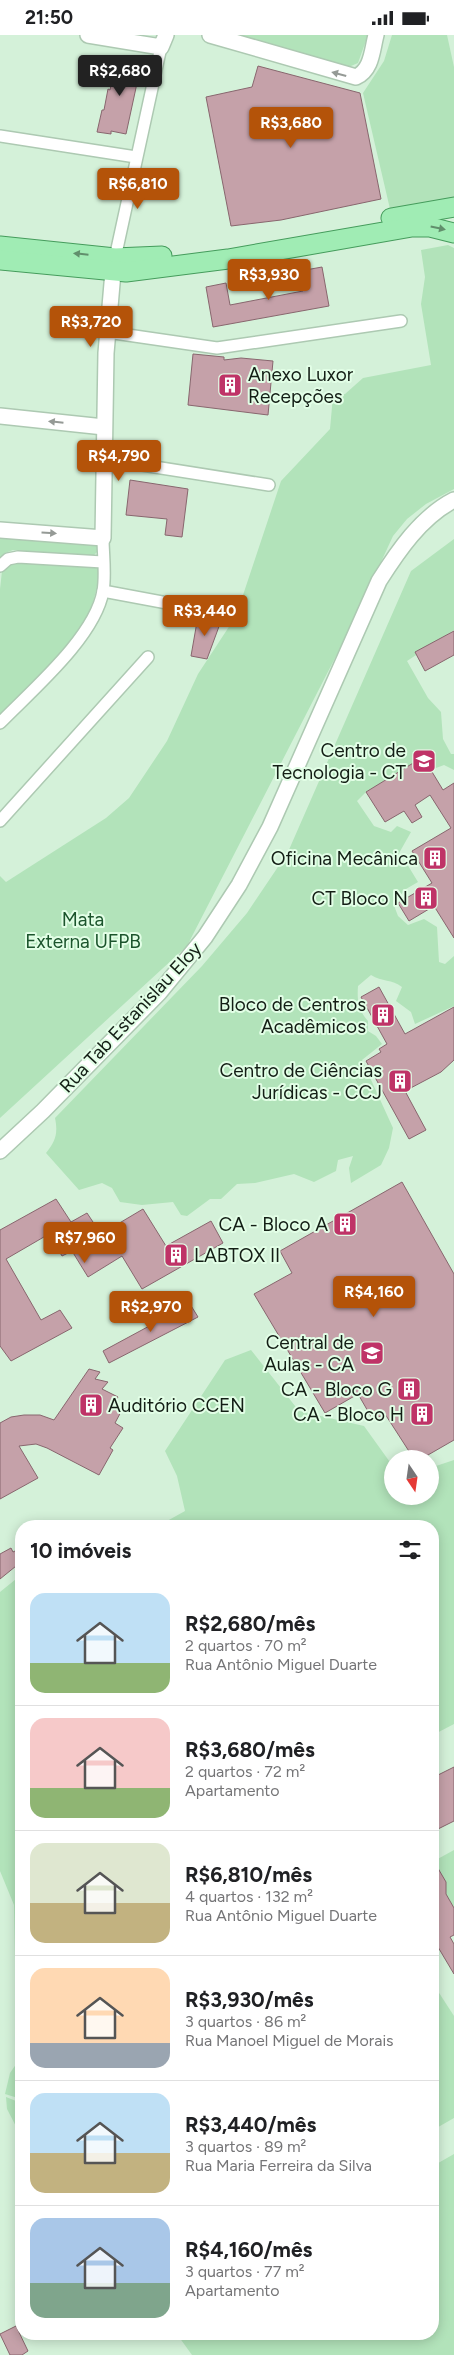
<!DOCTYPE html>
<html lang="pt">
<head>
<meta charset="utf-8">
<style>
  body { margin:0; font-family:Figtree,sans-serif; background:#f6f6f6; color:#202124; height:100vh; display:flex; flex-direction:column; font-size:19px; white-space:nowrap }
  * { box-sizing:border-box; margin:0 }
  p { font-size:16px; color:#757577 }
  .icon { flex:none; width:28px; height:28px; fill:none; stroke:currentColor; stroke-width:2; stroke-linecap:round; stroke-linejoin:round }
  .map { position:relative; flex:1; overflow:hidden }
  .sheet { position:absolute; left:15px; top:1485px; width:424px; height:820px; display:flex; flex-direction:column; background:#fff; border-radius:20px; box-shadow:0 2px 12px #0003 }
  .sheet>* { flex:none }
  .needle { width:32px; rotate:167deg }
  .buttons { position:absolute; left:384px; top:1415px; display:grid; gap:10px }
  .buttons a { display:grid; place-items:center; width:55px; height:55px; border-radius:50%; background:#fff; box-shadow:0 2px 12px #0003; font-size:25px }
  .price { position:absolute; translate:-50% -42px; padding:0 11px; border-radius:5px; background:#b45309; color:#fff; font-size:16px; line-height:32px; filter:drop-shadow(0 1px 2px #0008) }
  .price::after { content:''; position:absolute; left:50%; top:30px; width:15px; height:11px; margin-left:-8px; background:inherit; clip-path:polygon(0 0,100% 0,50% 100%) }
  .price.active { background:#222; color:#fff }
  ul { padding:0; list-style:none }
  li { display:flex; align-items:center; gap:15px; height:125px; padding:0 15px }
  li+li { border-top:1px solid #e0e0e0 }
  li span { display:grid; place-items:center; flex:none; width:140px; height:100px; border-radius:15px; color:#555 }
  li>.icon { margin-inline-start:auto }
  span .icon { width:60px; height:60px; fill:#fffc; stroke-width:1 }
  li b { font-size:21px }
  h2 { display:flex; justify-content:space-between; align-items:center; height:60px; padding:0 15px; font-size:21px }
  .status { display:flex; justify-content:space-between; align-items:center; height:35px; padding:0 25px; background:#fff; direction:ltr }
  .status svg { height:14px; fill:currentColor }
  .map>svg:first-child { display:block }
</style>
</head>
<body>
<div class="status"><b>21:50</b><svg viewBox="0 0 49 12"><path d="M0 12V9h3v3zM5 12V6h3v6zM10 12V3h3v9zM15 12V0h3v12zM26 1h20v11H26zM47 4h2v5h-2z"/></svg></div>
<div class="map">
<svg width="454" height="2320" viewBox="0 0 454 2320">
  <rect width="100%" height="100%" fill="#d4f1d9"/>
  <g fill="#b2e3ba">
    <path d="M236,0H368L358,28L344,34Z"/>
    <path d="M392,0H447L454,32V166L390,174L363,58L384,26Z"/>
    <path d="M448,210L454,213V454L426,469L407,484L393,501L352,590L187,911L0,1083V841L6,847L106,783L129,763L167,706L198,639L236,581L281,446L330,394L333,361L345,359L363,343L431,330L421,269L425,242L421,215Z"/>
    <path d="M0,498L97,509L99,515L93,521L13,515L5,518L0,524Z"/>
    <path d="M454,504V595L407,626L428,663L441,677L443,704L451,719H454V735L444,730L436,733L430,724L366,757L357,766L374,791L391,797L397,791L411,797L394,827L407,829L418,847L406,854L393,868L398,881L408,890L424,884L437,892L439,927L445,929L454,921V971L415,989L411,977L396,966L402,952C392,944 382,947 371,940L358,951C357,965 358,975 368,986V996L376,1001L382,1009L362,1025L393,1093L389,1113L381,1130L351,1148L349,1133L353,1121L338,1125L336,1136L314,1147L294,1139L255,1148L237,1149L221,1164H210L187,1181L181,1180L173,1167L142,1170L120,1167L112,1153L102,1148L79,1155L46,1118C56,1106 58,1098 55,1083L202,931L247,878L288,817L411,536Z"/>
    <path d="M9,526L98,532C101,594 40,639 0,679V554L2,536Z"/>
    <path d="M251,1315L299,1376L364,1391L392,1430V1461H430V1433L454,1425V1689L433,1700L432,1491H158L185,1476L177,1441L165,1416L225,1325Z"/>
    <path d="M21,1540V1928L15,1924L14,1870L0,1836V1557Z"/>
    <path d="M454,1815V1873L446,1859V1847L434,1826Z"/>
    <path d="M432,1947L454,1981V2083L433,2095Z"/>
    <path d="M21,2022V2064L5,2059L10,2038Z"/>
    <path d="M6,2062L21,2068V2101L7,2074Z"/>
    <path d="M454,2119V2320H192L179,2302L181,2299H432L433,2131Z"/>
  </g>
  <g fill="#c5a1a9" stroke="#88666e">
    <path d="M130,22L142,25L126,99L111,96V99L97,97L102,75H104L108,54L110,55L116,24L129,27Z"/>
    <path d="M258,31L360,58L381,164L281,185L231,191L206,62L252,52Z"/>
    <path d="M322,232L329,271L213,292L206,252L226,248L230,270L303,256L300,236Z"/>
    <path d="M193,319L224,322V325L241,323L273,326L268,380L188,370Z"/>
    <path d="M130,445L188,454L182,502L165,500L167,484L126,480Z"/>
    <path d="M198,581L221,586L207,624L191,621Z"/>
    <path d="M454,596V620L425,636L415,617Z"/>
    <path d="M423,722L443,755L454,748V903L434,871L409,886L398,868L432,848L412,816L451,793L430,760L415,770L422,782L412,788L404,776L385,787L366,757Z"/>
    <path d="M379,952L405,999L454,972V1025L441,1037L405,1056L426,1095L409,1104L366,1026L381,1017L379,1014L387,1009L361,962Z"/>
    <path d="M402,1147L454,1239V1405L421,1424H414L385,1379L373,1385L358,1359L325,1378L254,1259L292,1238L280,1216Z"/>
    <path d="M56,1164L71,1187L87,1178L101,1199L143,1174L166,1211L211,1186L223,1208L142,1254L122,1221L88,1242L72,1216L62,1221L49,1199L6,1224L41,1285L60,1275L72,1293L11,1326L0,1311V1195Z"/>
    <path d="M190,1269L198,1282L109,1328L103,1316Z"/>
    <path d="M89,1334L100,1337L95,1344L108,1347L102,1354L118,1362L114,1368L123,1373L115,1388L123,1393L110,1413L113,1415L99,1440L47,1413L36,1409L19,1411L38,1443L0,1464V1388L11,1382L24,1380H40L54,1385Z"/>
    <path d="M11,1513L13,1517L21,1513V1527L0,1544V1519Z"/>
    <path d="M454,1732V1786L432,1797V1743Z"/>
    <path d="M432,1823L446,1847V1859L454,1873V1900L450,1902L454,1909V1939L432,1902Z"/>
    <path d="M16,2291L28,2316L22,2320H10L0,2299Z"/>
  </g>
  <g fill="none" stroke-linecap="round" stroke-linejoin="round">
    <g stroke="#adc9b2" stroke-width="14">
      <g id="minor">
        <path d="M0,101L136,122"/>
        <path d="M115,223L161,12"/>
        <path d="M107,297L217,313L401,286"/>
        <path d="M104,424L269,450"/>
        <path d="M0,531L8,524L18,522L103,527"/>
        <path d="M103,556L226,579"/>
        <path d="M0,688C32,655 95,602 103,556C106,540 103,519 103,503"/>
        <path d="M0,786L148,622"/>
      </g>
    </g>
    <g stroke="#adc9b2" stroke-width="18">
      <g id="tertiary">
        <path d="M88,0L161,12L166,0"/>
        <path d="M210,0L356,42C372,35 372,15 376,0"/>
        <path d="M0,381L104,392"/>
        <path d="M0,495L103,503L106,318L113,237"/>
        <path d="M0,1116L43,1076L159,958L205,902L239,850L270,792L379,546C398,516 421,482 454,465"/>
      </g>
    </g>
    <g stroke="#459c5c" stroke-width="21">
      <g id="primary">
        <path d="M391,183L454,172"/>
        <path d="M0,211L115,223L162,221"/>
        <path d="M0,225L126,237L228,224L412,192H430L454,198"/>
      </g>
    </g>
    <use href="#minor" stroke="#fff" stroke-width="11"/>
    <use href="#tertiary" stroke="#fff" stroke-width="15"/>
    <use href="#primary" stroke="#a0ecb4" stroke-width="19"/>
  </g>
  <defs><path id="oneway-solid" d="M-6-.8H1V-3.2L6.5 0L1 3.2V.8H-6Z" transform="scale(1.25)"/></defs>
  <g fill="#959a96">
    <use href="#oneway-solid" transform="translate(339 39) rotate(-165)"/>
    <use href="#oneway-solid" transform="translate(56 387) rotate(-174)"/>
    <use href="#oneway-solid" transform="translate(49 498) rotate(4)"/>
  </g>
  <g fill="#618f6c">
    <use href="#oneway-solid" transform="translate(438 193) rotate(12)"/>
    <use href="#oneway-solid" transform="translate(81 219) rotate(-174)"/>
  </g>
  <defs>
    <g id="building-square" transform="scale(1.25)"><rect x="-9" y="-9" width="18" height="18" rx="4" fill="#bf3367" stroke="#e2fee6"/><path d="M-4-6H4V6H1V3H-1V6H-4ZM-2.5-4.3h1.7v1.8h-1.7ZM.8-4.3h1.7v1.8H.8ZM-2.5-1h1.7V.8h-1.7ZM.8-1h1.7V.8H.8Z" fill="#fff"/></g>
    <g id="university-square" transform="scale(1.25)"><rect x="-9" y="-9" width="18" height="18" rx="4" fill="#bf3367" stroke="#e2fee6"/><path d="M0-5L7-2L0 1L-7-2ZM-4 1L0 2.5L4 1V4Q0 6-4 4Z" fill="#fff"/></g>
  </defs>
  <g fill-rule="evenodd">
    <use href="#building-square" x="230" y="350"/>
    <use href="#university-square" x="424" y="726"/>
    <use href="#building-square" x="435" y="823"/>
    <use href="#building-square" x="426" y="863"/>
    <use href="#building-square" x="383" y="980"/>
    <use href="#building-square" x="400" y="1046"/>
    <use href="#building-square" x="345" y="1189"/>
    <use href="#building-square" x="176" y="1220"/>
    <use href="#university-square" x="372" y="1318"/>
    <use href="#building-square" x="409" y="1354"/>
    <use href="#building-square" x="91" y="1370"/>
    <use href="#building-square" x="422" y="1379"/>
  </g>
  <g text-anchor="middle" stroke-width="4" stroke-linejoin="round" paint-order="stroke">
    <g font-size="19" fill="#131e15" stroke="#e2fee6" text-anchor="end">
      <text x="248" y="346" text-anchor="start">Anexo Luxor<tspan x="248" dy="22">Recepções</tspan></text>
      <text x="406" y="722">Centro de<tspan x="406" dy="22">Tecnologia - CT</tspan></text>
      <text x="418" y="830">Oficina Mecânica</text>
      <text x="408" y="870">CT Bloco N</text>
      <text x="366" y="976">Bloco de Centros<tspan x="366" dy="22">Acadêmicos</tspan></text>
      <text x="382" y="1042">Centro de Ciências<tspan x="382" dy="22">Jurídicas - CCJ</tspan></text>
      <text x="328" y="1196">CA - Bloco A</text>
      <text x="194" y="1227" text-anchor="start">LABTOX II</text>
      <text x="354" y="1314">Central de<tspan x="354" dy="22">Aulas - CA</tspan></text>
      <text x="392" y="1361">CA - Bloco G</text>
      <text x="108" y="1377" text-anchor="start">Auditório CCEN</text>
      <text x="404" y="1386">CA - Bloco H</text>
    </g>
    <g font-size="19" fill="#1b542c" stroke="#e2fee6">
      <text x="83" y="891">Mata<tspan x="83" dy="22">Externa UFPB</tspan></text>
    </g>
    <g font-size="19" fill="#131e15" stroke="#e2fee6">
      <text transform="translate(130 982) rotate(-47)" y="7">Rua Tab Estanislau Eloy</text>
    </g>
  </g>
</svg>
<div class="buttons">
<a><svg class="needle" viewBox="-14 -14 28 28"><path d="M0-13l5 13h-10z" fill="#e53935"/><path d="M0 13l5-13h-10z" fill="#757577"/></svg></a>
</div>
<b class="price active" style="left:120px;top:62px">R$2,680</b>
<b class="price" style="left:291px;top:114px">R$3,680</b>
<b class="price" style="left:138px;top:175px">R$6,810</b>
<b class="price" style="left:269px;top:266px">R$3,930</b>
<b class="price" style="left:91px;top:313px">R$3,720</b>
<b class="price" style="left:119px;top:447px">R$4,790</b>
<b class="price" style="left:205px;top:602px">R$3,440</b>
<b class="price" style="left:85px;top:1229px">R$7,960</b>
<b class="price" style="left:374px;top:1283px">R$4,160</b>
<b class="price" style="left:151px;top:1298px">R$2,970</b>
<section class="sheet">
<h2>10 imóveis<svg class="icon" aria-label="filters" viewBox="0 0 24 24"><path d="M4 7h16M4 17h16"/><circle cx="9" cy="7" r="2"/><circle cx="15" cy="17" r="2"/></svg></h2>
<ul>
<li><span style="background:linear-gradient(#bfe0f5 70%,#8fb573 0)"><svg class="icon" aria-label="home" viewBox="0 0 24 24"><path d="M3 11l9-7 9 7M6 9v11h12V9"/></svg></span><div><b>R$2,680/mês</b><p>2 quartos · 70 m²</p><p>Rua Antônio Miguel Duarte</p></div></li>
<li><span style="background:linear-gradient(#f6c9c9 70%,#8fb573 0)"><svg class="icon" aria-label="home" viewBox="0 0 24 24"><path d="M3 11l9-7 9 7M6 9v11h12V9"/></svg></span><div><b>R$3,680/mês</b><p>2 quartos · 72 m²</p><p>Apartamento</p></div></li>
<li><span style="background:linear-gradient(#dfe7d0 60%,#c2b280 0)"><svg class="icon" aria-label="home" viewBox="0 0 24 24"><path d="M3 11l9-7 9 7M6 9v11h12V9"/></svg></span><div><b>R$6,810/mês</b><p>4 quartos · 132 m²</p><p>Rua Antônio Miguel Duarte</p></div></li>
<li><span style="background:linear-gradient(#ffd9b3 75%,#9aa5b1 0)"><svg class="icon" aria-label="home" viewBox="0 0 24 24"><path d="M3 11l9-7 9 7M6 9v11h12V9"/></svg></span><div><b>R$3,930/mês</b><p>3 quartos · 86 m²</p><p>Rua Manoel Miguel de Morais</p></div></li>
<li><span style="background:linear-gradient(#bfe0f5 60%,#c2b280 0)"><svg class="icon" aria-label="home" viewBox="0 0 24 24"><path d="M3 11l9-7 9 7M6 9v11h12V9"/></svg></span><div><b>R$3,440/mês</b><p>3 quartos · 89 m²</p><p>Rua Maria Ferreira da Silva</p></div></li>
<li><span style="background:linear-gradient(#a9c7e8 65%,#7fa58c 0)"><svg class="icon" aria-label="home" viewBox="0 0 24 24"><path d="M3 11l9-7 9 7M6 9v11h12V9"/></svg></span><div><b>R$4,160/mês</b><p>3 quartos · 77 m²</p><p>Apartamento</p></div></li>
</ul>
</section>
</div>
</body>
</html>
